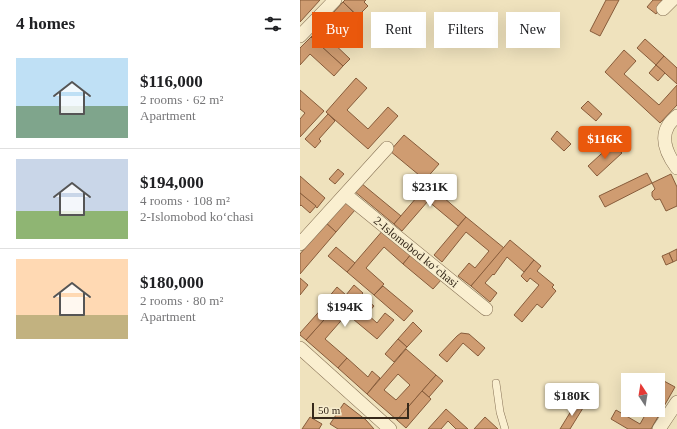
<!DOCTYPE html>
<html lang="en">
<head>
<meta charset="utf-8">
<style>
  body { margin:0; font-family:"Times New Roman",serif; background:#f2f2f2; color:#202124; height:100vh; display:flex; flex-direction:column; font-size:15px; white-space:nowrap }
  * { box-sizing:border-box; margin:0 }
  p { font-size:13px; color:#757577 }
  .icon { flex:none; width:22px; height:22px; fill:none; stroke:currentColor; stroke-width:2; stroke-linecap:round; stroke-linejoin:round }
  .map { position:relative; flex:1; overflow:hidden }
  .drawer { display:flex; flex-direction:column; background:#fff; width:300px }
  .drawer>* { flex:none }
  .top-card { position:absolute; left:12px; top:12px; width:305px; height:36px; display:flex; gap:8px }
  .needle { width:26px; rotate:348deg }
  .buttons { position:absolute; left:321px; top:373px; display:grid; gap:8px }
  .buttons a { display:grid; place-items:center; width:44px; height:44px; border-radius:0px; background:#fff; box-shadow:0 4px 16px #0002; font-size:20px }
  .scale { position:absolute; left:12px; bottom:10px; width:97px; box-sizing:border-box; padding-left:4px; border:2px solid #36291b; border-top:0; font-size:11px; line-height:14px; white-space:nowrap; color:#36291b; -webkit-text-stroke:3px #f6eccd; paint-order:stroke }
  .price { position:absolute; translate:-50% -34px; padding:0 9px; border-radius:4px; background:#fff; color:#222; font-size:13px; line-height:26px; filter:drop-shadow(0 1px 2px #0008) }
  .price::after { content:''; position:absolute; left:50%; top:24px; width:12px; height:9px; margin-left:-6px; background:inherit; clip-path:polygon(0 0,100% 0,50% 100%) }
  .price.current { background:#ea580c; color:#fff }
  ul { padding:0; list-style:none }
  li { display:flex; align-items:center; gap:12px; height:100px; padding:0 16px }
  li+li { border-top:1px solid #e0e0e0 }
  li span { display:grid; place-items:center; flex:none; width:112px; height:80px; border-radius:0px; color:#555 }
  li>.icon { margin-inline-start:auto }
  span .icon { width:48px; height:48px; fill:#fffc; stroke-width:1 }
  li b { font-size:17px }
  h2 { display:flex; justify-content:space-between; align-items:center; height:48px; padding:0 16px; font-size:17px }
  .chip { padding:0 14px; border-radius:0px; background:#fff; box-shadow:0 4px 16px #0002; font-size:14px; line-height:36px }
  .chip.current { background:#ea580c; color:#fff }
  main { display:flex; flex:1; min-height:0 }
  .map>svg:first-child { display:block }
</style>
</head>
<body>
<main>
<section class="drawer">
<h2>4 homes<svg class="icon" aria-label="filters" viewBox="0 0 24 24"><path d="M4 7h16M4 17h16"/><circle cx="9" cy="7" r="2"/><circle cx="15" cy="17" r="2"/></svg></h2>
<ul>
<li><span style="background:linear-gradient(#bfe0f5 60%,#7fa58c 0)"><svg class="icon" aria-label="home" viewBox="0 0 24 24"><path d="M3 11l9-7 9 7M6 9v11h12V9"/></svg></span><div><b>$116,000</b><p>2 rooms · 62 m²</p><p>Apartment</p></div></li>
<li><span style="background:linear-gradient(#c9d6e8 65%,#8fb573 0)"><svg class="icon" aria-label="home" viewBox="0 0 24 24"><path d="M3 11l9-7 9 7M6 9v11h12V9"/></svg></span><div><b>$194,000</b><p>4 rooms · 108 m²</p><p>2-Islomobod koʻchasi</p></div></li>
<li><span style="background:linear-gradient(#ffd9b3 70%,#c2b280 0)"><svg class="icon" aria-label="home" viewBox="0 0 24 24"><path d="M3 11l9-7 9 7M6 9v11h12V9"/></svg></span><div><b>$180,000</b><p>2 rooms · 80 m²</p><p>Apartment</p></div></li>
</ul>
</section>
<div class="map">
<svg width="377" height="429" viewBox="0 0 377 429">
  <rect width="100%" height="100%" fill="#efe2bd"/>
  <g fill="#cf9c71" stroke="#875c3b" fill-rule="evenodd">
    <path d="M0,0H20L0,22Z"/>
    <path d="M45,0H66L64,2L68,6L58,16L43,2Z"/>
    <path d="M306,0H319L300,36L290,31Z"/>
    <path d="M353,0H367L356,14L347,7Z"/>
    <path d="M43,2L53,12L28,38L50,59L43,66L11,37Z"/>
    <path d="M11,37L43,66L34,76L10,54L0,65V48Z"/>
    <path d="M345,39L364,56L356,65L337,48Z"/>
    <path d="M324,50L336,61L324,74L359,105L377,85V105L360,123L305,72Z"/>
    <path d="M364,56L377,68V84L356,65Z"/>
    <path d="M356,65L365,73L358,81L349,73Z"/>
    <path d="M56,78L67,88L47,110L68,129L88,107L98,116L68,149L26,112Z"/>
    <path d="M0,90L24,111L0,137V119L5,113L0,109Z"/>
    <path d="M288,101L302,114L296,121L281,108Z"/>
    <path d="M28,114L35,121L19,139L21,141L15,148L5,139Z"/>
    <path d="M257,131L271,144L264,151L251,139Z"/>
    <path d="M104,135L139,164L125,180L90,151Z"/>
    <path d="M312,144L322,153L297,176L288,166Z"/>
    <path d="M38,169L44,174L35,184L29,179Z"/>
    <path d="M347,173L352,183L305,207L299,196Z"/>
    <path d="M371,174L377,187V206L366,211L360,199L355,200L352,196V192L355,189L352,183Z"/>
    <path d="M0,176L25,198L17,208L0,193Z"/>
    <path d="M61,183L101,216L94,224L54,191Z"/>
    <path d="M128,184L166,217L158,226L128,201L102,231L94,224Z"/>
    <path d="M0,193L16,206L10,213L1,205L0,206Z"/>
    <path d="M45,201L55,210L36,232L26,223Z"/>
    <path d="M166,217L204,248L171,286L158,276L169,263L175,268L189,251L166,232L142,262L134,255Z"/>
    <path d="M26,223L36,232L0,274V254Z"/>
    <path d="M84,229L112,253L103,264L84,247L66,268L84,284L74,295L47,272Z"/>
    <path d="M210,240L234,260L224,272L207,257L194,275L193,274L185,283L197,293L190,302L171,286Z"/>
    <path d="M36,247L55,263L47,272L28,256Z"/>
    <path d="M377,249V260L373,262L369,253Z"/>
    <path d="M112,253L142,279L133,289L103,264Z"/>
    <path d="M369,253L373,262L366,265L362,256Z"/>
    <path d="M234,260L241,266L237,271L254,285L252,287L256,291L242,308L237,304L222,322L214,315L239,285L230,278L227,282L221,276Z"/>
    <path d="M0,278L8,285L0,295Z"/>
    <path d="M54,285L63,293L61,295L74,306L67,314L46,295Z"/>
    <path d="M83,286L113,311L104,321L74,295Z"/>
    <path d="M37,287L46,295L37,305L28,298Z"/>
    <path d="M46,295L77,323L85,313L94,320L77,339L47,314L25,339L47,358L38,368L6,340Z"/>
    <path d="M26,296L37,305L32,311L21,302Z"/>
    <path d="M25,305L32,311L6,340L0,335V333Z"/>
    <path d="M113,322L122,331L107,347L98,339Z"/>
    <path d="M161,333L169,334L185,348L178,356L163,343L147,362L139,355L157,336Z"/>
    <path d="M98,339L107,347L94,362L85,354Z"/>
    <path d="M106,349L136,375L97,420L67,394ZM98,374L110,385L96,400L84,390Z"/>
    <path d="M47,358L68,377L72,371L80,378L67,394L38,368Z"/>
    <path d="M136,375L143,381L129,397L122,391Z"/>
    <path d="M364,381L375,387L351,429H328L311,419L316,410L340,424L348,410H358V393Z"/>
    <path d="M122,391L131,399L106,428L97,420Z"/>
    <path d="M44,403L66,420L74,429H38L30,424Z"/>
    <path d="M276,403L283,408L270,429H260Z"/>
    <path d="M146,409L168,429H156L148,421L141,429H128Z"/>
    <path d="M10,417L22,424L19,429H2Z"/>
    <path d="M185,417L198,429H174Z"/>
  </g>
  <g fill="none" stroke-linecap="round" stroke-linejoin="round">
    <g stroke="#877256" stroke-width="8">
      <path id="lane" d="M196,383L200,412L205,429"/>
    </g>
    <g stroke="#877256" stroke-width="14">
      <g id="street">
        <path d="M363,9L372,0"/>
        <path d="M0,36L35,0"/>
        <path d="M377,116C374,119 370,122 368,126C360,140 368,156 377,168"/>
        <path d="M46,195L186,309"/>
        <path d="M0,244L87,148"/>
        <path d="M0,348L90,429"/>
        <path d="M359,429L377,402"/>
      </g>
    </g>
    <use href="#lane" stroke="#faefd0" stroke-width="7"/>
    <use href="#street" stroke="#faefd0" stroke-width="13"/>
  </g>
  <g text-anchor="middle" stroke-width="3.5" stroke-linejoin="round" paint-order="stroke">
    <g font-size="12" fill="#36291b" stroke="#f6eccd">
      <text transform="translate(116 252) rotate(39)" y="4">2-Islomobod koʻchasi</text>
    </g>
  </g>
</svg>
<div class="buttons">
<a><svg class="needle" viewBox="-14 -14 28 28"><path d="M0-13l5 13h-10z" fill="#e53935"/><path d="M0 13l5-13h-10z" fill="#757577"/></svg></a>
</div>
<div class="scale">50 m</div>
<b class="price current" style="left:305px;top:160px">$116K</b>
<b class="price" style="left:130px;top:208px">$231K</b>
<b class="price" style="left:45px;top:328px">$194K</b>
<b class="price" style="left:272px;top:417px">$180K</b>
<div class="top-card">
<a class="chip current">Buy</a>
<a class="chip">Rent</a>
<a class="chip">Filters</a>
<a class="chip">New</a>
</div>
</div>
</main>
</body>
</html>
